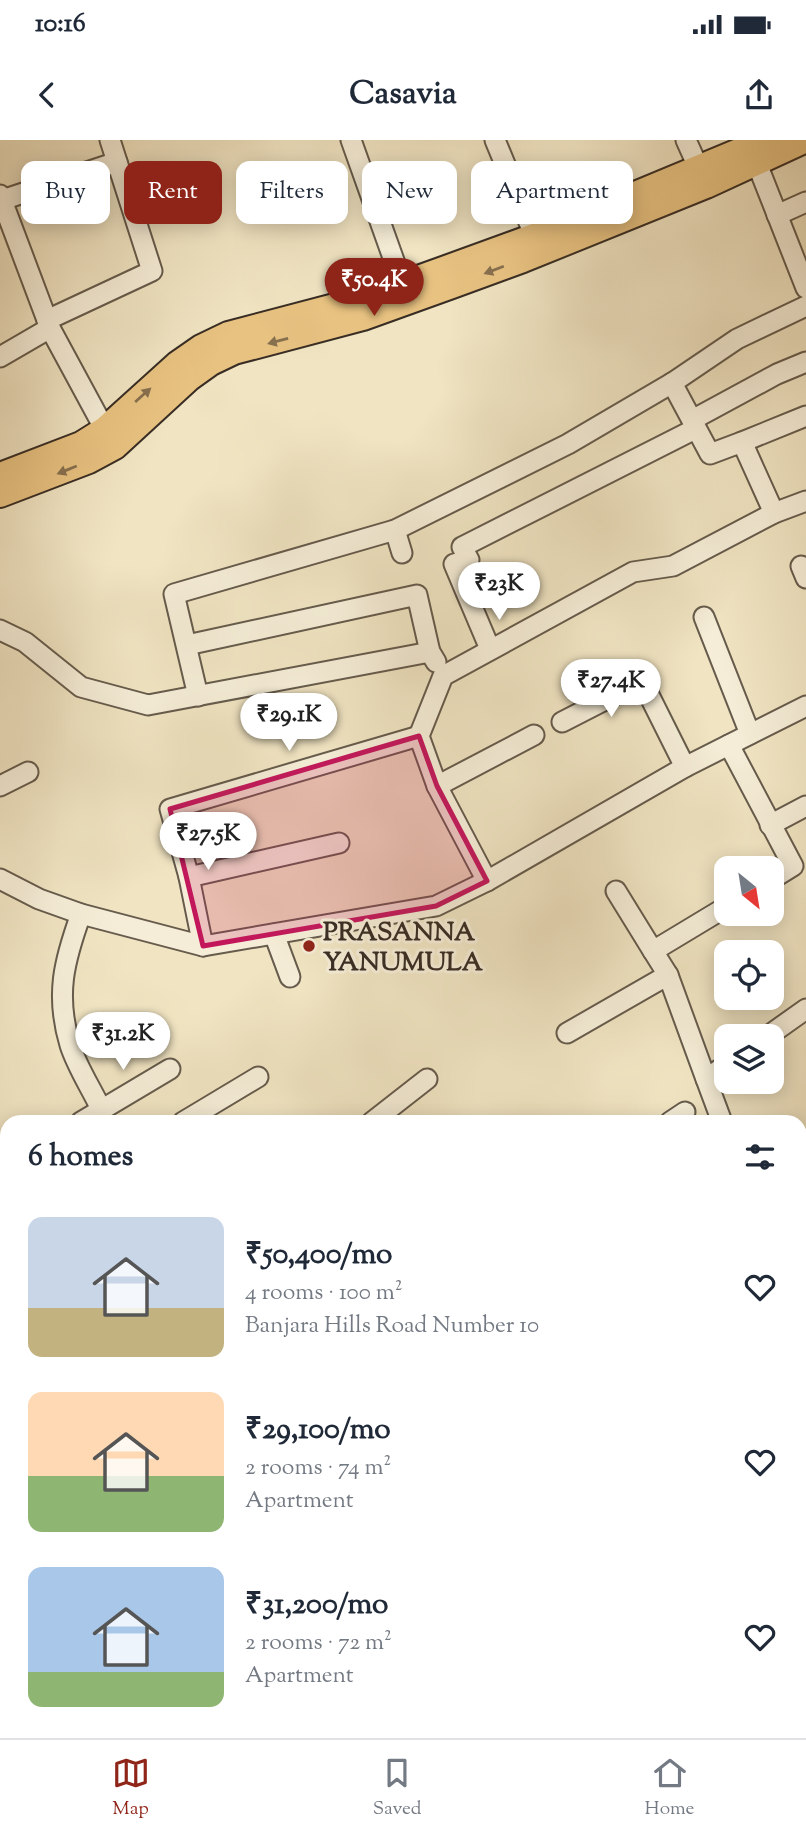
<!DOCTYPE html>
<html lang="en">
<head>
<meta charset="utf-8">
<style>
  body { margin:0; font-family:"Sorts Mill Goudy",serif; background:#f6f6f7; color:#1f2937; height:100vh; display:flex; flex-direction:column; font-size:26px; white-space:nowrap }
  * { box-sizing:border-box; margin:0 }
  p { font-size:23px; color:#747a83 }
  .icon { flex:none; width:38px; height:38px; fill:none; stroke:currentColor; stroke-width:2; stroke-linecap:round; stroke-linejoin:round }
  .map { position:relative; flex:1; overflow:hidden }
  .sheet { position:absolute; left:0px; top:975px; width:807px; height:625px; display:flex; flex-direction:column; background:#fff; border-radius:21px 21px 0 0; box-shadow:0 4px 18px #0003 }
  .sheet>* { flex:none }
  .banner { position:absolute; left:21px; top:21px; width:765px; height:63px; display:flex; gap:14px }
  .needle { width:46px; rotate:150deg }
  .controls { position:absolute; left:714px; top:716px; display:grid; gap:14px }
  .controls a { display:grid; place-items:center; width:70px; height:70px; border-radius:14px; background:#fff; box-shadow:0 4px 18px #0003; font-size:35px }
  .price { position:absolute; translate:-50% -60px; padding:0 16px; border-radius:24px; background:#fff; color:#222; font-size:23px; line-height:46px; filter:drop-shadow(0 2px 4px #0008) }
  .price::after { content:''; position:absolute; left:50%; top:42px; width:21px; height:16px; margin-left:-10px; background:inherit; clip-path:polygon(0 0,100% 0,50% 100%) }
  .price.selected { background:#8f2418; color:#fff }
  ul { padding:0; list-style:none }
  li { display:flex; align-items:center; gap:21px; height:175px; padding:0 28px }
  li span { display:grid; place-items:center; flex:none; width:196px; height:140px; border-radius:14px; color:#555 }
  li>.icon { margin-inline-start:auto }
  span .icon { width:84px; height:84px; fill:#fffc; stroke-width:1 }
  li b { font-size:30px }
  h2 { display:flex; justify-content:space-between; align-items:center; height:84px; padding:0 28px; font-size:30px }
  .tag { padding:0 24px; border-radius:14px; background:#fff; box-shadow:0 4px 18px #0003; font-size:24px; line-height:63px }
  .tag.selected { background:#8f2418; color:#fff }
  .status { display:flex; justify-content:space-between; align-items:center; height:49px; padding:0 35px; background:#fff; direction:ltr }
  .status svg { height:19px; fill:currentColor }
  header { display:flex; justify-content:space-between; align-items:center; height:91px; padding:0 28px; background:#fff; font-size:32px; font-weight:700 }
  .tab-bar { display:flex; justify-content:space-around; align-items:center; height:98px; border-top:2px solid #e0e1e3; background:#fff; font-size:19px; color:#747a83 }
  .tab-bar a { display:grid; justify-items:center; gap:4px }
  .tab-bar .selected { color:#8f2418 }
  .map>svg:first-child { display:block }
</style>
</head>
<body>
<div class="status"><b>10:16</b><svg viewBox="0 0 49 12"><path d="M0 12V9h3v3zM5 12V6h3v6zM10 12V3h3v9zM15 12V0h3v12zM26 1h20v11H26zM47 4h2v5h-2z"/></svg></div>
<header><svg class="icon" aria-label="back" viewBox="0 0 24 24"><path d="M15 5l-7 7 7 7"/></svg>Casavia<svg class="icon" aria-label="share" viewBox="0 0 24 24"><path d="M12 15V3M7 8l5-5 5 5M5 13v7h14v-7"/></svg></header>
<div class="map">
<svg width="806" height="1598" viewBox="0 0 806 1598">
  <rect width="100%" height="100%" fill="#f0e4c2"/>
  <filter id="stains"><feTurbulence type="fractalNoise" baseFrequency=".00286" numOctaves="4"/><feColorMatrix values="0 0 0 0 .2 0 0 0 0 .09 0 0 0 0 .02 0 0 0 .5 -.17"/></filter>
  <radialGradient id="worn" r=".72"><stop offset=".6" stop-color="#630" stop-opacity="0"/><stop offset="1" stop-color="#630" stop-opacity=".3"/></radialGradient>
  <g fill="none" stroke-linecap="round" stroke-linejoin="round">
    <g stroke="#665b4c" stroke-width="23">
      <g id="minor">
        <path d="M351,0L407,157"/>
        <path d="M495,0L540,109"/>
        <path d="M686,0L699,29"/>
        <path d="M752,11L806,148"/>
        <path d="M0,55L50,188L110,299"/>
        <path d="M2,60L117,22"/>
        <path d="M777,75L806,62"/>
        <path d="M47,180L152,131L110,0"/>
        <path d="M0,217L50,188"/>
        <path d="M672,243L710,314L742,302L774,373"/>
        <path d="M692,280L777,234L806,222"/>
        <path d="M742,302L806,276"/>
        <path d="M395,390L402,413"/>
        <path d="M801,426L806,438"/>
        <path d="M704,477L750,594"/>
        <path d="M0,490L25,502L81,547L148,565L430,512"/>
        <path d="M187,505L417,455L430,512L436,522"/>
        <path d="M490,509L454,424L469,420L462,407L695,289"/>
        <path d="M198,556L174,454L395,390L568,304L672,243L737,199L806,166"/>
        <path d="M562,582L642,541L685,627"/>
        <path d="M729,605L793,726L772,739"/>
        <path d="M0,646L28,632"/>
        <path d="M437,646L534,595"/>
        <path d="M770,685L806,666"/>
        <path d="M189,737L339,703"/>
        <path d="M0,739L39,759L81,774L203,806L436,766L487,741L685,627L806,566"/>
        <path d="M487,741L437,646L419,596L443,536L633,432L673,426L774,373L806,361"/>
        <path d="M616,751L653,811"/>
        <path d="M81,774C64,821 55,855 70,905C77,927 91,948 101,969"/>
        <path d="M274,794L290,837"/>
        <path d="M203,806L189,737L170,669L419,596"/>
        <path d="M668,835L706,939"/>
        <path d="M567,893L668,835L653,811L726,767"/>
        <path d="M768,896L806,869"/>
        <path d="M81,982L170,929"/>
        <path d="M183,982L258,937"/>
        <path d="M372,982L427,939"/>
        <path d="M670,982L685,972"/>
        <path d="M722,982L706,939L726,925"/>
        <path d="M0,1024L7,1021"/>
        <path d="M800,1064L806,1061"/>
        <path d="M0,1102L7,1099"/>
        <path d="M800,1160L806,1159"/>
        <path d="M0,1356L7,1355"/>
        <path d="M800,1368L806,1367"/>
        <path d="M755,1592L763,1598"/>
        <path d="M102,1598L104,1592"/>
        <path d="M685,1598L692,1592"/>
      </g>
    </g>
    <g stroke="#382d24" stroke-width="28">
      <g id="major">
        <path d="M0,335L81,304L105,289L178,223L201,207L228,194L357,160L446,128L534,96L765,0"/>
        <path d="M0,355L89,321L115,307L190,238L211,223L234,212L363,178L452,146L523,120L706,46L806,0"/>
      </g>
    </g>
    <use href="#minor" stroke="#f5edd7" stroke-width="19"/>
    <use href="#major" stroke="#e8c281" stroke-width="24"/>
  </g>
  <defs><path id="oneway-solid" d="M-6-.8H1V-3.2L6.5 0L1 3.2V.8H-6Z" transform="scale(1.75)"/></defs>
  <g fill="#87704e">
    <use href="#oneway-solid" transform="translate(494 130) rotate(159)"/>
    <use href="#oneway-solid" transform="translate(278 201) rotate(165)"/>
    <use href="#oneway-solid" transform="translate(143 255) rotate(-42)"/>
    <use href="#oneway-solid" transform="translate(67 330) rotate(158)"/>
  </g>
  <path fill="#c2185b" fill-opacity="0.2" stroke="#c2185b" stroke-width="5" stroke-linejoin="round" d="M419,596L437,646L487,741L436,766L203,806L170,669Z"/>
  <circle fill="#8f2418" stroke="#f5edd7" stroke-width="2.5" cx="309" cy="806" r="7"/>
  <g text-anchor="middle" stroke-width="6" stroke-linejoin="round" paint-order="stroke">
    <g font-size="26" font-weight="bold" fill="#382d24" stroke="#f5edd7" text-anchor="start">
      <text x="323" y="800">PRASANNA<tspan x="323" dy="30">YANUMULA</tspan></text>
    </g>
  </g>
  <rect width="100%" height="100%" filter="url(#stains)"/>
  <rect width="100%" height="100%" fill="url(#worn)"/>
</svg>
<div class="controls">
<a><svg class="needle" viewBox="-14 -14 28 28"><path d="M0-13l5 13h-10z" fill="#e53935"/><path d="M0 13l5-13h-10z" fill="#747a83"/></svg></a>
<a><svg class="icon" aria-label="locate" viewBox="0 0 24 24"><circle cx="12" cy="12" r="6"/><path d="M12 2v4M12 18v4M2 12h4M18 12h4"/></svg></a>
<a><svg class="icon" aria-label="layers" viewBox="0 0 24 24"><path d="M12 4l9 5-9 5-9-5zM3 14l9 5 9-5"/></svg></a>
</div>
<b class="price selected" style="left:374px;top:178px">₹50.4K</b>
<b class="price" style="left:499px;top:482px">₹23K</b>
<b class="price" style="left:611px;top:579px">₹27.4K</b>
<b class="price" style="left:289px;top:613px">₹29.1K</b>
<b class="price" style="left:208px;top:732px">₹27.5K</b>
<b class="price" style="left:123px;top:932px">₹31.2K</b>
<div class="banner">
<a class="tag">Buy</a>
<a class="tag selected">Rent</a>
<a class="tag">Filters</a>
<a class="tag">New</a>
<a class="tag">Apartment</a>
</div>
<section class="sheet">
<h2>6 homes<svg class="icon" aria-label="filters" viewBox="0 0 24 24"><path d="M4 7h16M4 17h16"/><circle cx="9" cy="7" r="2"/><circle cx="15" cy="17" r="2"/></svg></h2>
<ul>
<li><span style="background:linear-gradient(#c9d6e8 65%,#c2b280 0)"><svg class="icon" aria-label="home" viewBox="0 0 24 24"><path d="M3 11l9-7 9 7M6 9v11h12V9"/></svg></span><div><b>₹50,400/mo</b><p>4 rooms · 100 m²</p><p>Banjara Hills Road Number 10</p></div><svg class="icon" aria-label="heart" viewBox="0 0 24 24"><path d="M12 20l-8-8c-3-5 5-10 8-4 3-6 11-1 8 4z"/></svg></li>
<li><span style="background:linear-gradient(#ffd9b3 60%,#8fb573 0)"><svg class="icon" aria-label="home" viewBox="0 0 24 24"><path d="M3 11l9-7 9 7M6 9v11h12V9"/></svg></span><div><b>₹29,100/mo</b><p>2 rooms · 74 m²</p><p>Apartment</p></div><svg class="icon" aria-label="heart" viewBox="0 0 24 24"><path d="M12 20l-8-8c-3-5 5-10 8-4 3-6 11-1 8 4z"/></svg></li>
<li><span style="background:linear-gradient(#a9c7e8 75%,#8fb573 0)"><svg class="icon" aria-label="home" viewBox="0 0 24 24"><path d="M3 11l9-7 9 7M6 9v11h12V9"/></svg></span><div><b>₹31,200/mo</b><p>2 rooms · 72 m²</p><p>Apartment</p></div><svg class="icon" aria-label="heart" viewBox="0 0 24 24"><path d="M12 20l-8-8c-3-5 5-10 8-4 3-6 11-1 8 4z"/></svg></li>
</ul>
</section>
</div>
<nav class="tab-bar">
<a class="selected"><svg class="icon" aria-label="map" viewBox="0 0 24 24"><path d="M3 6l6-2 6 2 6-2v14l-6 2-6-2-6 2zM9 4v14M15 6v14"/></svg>Map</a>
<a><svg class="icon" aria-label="saved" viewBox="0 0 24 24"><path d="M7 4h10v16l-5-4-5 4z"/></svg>Saved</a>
<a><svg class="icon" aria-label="home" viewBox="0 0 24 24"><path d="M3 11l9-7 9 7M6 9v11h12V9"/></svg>Home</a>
</nav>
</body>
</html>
